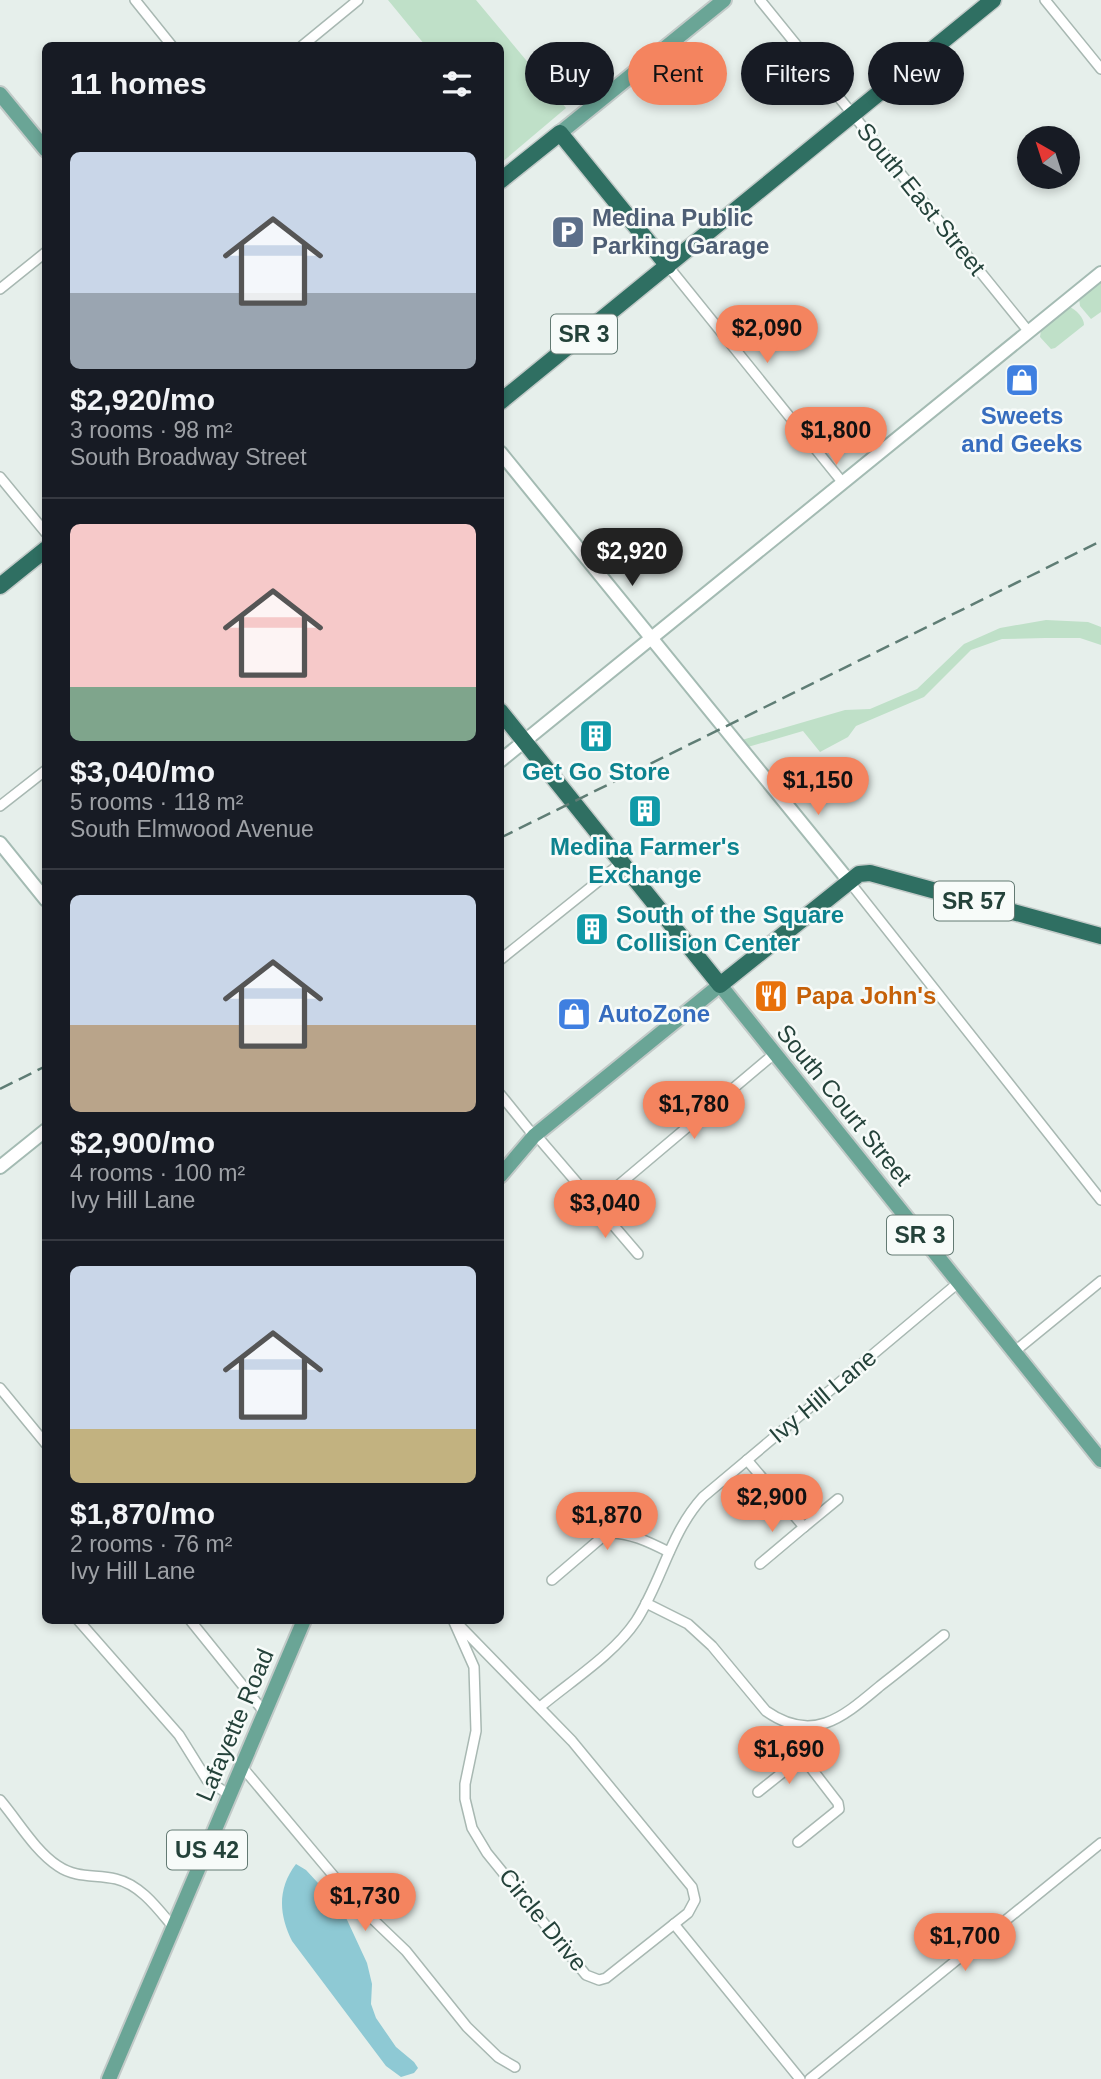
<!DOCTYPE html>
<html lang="en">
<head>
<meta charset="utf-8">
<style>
  body { margin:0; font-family:Arial,sans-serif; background:#242831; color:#f1f3f6; height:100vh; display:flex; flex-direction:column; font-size:26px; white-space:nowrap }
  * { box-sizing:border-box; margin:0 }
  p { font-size:23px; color:#9ea1a6 }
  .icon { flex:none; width:38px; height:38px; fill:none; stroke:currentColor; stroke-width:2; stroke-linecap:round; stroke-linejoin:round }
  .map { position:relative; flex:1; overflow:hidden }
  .sheet { position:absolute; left:42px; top:42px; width:462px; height:1582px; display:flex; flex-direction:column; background:#171b24; border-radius:10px; box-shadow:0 4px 10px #0003 }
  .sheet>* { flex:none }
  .banner { position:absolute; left:525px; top:42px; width:471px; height:63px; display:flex; gap:14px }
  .needle { width:46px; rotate:321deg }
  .buttons { position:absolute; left:1017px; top:126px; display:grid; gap:14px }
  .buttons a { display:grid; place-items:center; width:63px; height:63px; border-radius:50%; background:#171b24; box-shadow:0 4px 10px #0003; font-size:35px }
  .price { position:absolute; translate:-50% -60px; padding:0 16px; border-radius:24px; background:#f4845f; color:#111; font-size:23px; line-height:46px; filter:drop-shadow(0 2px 4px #0008) }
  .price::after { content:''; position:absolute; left:50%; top:42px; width:21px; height:16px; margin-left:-10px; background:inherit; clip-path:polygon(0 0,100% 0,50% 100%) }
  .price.active { background:#222; color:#fff }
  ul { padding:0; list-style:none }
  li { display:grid; align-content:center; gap:14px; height:371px; padding:0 28px }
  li+li { border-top:2px solid #363941 }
  li span { display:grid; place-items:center; height:217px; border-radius:10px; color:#555 }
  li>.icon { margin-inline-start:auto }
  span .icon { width:126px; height:126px; fill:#fffc; stroke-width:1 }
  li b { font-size:30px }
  h2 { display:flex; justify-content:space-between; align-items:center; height:84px; padding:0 28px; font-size:30px }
  .chip { padding:0 24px; border-radius:32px; background:#171b24; box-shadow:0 4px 10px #0003; font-size:24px; line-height:63px }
  .chip.active { background:#f4845f; color:#111 }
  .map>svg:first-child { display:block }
</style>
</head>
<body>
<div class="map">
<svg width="1101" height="2079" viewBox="0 0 1101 2079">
  <rect width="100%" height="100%" fill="#e6efeb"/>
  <g fill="#bfe0c8">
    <path d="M388,0H476L566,108L501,163L500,46L425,45Z"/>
    <path d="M1101,281V312L1091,319L1080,306L1079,298Z"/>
    <path d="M1069,307C1076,309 1084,318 1084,325L1055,348L1051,349L1040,337L1041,330Z"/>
    <path d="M1046,620L1088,622L1101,627V645L1080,638H1045L1002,639L971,650L924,697L856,726L848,737L820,752L803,731L741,749L735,742L845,710L870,709L917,689L964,644L1000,628Z"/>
  </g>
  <path fill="#8ec9d4" d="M296,1864L306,1870L342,1909L367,1963L372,1984L371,2004L376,2018L396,2047L414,2062L418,2068L414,2073L401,2077L386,2066L292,1941C279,1915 277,1889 296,1864Z"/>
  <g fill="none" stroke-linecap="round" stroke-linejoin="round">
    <g stroke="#a8b8b2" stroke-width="12">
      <g id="street">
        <path d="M135,0L172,46"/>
        <path d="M760,0L1029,332"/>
        <path d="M1045,0L1101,69"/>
        <path d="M302,46L358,0"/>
        <path d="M668,266L843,483"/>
        <path d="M0,289L46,252"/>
        <path d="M0,477L46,533"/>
        <path d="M0,806L46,770"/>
        <path d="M848,880L1101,1200"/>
        <path d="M500,960L621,863"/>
        <path d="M500,1094L534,1136"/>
        <path d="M536,1135L638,1254"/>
        <path d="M595,1205L774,1054"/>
        <path d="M1014,1352L1101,1281"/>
        <path d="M0,1388L46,1444"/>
        <path d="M747,1460L804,1527L838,1499"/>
        <path d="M760,1564L804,1527"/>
        <path d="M552,1580L607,1533C629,1532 649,1542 669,1552"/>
        <path d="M646,1603L688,1624L712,1646L766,1711C813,1744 843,1717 880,1686C902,1669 923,1652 944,1635"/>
        <path d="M78,1620L179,1735L207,1780L231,1796"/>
        <path d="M190,1620L265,1713"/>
        <path d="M454,1620L572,1741L692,1887L695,1900L688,1913L606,1978L599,1980L586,1975L487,1853L472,1828L465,1799V1784L476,1731L474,1667L454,1622"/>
        <path d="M540,1707C571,1681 614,1654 636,1621C662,1581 670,1533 703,1497L958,1283"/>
        <path d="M243,1768L358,1905L406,1951L467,2027L498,2057L515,2067"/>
        <path d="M758,1792L802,1757"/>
        <path d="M0,1800C18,1821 35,1851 58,1866C77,1879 96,1874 116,1879C141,1885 158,1909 174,1928"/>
        <path d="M798,1842L839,1809L838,1803L801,1755V1726"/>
        <path d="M674,1924L800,2079"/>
        <path d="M810,2079L1101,1843"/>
      </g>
    </g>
    <g stroke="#a4bbb3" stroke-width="16">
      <g id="secondary">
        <path d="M500,452L848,880"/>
        <path d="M500,761L1101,273"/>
        <path d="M0,843L46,900"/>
        <path d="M0,1167L46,1130"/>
      </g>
    </g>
    <g stroke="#c2cac8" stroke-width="18">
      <g id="primary">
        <path d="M0,94L46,150"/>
        <path d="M560,133L724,0"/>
        <path d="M500,1176L534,1136L720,985L1101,1460"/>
        <path d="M109,2079L304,1620"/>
      </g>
    </g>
    <g stroke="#c2cac8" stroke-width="19">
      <g id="highway">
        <path d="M500,181L560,133L668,266"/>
        <path d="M500,402L993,0"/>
        <path d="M0,586L46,549"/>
        <path d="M500,711L720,985L859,874L870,873L1101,936"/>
      </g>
    </g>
    <use href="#street" stroke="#fff" stroke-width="9"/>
    <use href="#secondary" stroke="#fff" stroke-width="12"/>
    <use href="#primary" stroke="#6aa596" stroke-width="14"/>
    <use href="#highway" stroke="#2f6f62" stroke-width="16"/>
    <g stroke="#5f7d75" stroke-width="2.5" stroke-dasharray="14 7" stroke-linecap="butt">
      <path d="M500,838L1101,541"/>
      <path d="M0,1089L46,1066"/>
    </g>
  </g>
  <defs>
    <g id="parking-square" transform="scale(1.75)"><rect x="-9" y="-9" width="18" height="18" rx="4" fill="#5c6f8a" stroke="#f7fbf9"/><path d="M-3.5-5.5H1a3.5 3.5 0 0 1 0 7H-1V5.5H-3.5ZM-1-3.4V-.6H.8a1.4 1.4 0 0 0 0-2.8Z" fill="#fff"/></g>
    <g id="shop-square" transform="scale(1.75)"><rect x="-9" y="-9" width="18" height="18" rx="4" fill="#3f7fe0" stroke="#f7fbf9"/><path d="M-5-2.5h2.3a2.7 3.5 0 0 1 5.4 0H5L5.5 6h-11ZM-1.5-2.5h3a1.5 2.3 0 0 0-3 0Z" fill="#fff"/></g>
    <g id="building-square" transform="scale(1.75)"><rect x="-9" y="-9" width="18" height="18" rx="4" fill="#0f9aa8" stroke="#f7fbf9"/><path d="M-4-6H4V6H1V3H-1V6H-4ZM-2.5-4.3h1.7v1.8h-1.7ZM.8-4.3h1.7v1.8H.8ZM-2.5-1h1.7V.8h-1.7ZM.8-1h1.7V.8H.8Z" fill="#fff"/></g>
    <g id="restaurant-square" transform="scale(1.75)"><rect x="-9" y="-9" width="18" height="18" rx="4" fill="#e8710a" stroke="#f7fbf9"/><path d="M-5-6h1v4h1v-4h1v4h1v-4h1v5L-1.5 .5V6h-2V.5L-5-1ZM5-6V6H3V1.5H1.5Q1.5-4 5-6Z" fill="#fff"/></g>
  </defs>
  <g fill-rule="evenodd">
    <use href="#parking-square" x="568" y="232"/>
    <use href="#shop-square" x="1022" y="380"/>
    <use href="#building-square" x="596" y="736"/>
    <use href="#building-square" x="645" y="811"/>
    <use href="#building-square" x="592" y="929"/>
    <use href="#restaurant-square" x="771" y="996"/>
    <use href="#shop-square" x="574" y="1014"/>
  </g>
  <g text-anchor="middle" stroke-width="5" stroke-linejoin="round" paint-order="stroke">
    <g fill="#f7fbf9" stroke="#637a73" stroke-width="2">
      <rect x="551" y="314.5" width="66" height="39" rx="5"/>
      <rect x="934" y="881.5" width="80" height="39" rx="5"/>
      <rect x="887" y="1215.5" width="66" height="39" rx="5"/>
      <rect x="167" y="1830.5" width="80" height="39" rx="5"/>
    </g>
    <g font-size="23" font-weight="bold" fill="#24423a">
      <text x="584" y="342">SR 3</text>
      <text x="974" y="909">SR 57</text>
      <text x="920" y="1243">SR 3</text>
      <text x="207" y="1858">US 42</text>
    </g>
    <g font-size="24" fill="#24423a" stroke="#f7fbf9">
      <text transform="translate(921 199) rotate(51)" y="8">South East Street</text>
      <text transform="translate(844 1105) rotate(51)" y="8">South Court Street</text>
      <text transform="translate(823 1396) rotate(-40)" y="8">Ivy Hill Lane</text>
      <text transform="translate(235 1725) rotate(-67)" y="8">Lafayette Road</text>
      <text transform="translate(543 1920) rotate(51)" y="8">Circle Drive</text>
    </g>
    <g font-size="24" font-weight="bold" fill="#4e5e75" stroke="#f7fbf9" text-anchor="start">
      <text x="592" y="226">Medina Public<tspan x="592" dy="28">Parking Garage</tspan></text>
    </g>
    <g font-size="24" font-weight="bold" fill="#366cbe" stroke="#f7fbf9">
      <text x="1022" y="424">Sweets<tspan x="1022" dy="28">and Geeks</tspan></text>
      <text x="598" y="1022" text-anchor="start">AutoZone</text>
    </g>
    <g font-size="24" font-weight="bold" fill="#0d838f" stroke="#f7fbf9">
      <text x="596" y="780">Get Go Store</text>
      <text x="645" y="855">Medina Farmer's<tspan x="645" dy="28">Exchange</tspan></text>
      <text x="616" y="923" text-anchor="start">South of the Square<tspan x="616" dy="28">Collision Center</tspan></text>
    </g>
    <g font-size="24" font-weight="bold" fill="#c56008" stroke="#f7fbf9" text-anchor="start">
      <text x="796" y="1004">Papa John's</text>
    </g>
  </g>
</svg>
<div class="buttons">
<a><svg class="needle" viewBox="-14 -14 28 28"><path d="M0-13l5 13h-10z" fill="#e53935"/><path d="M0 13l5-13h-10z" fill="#9ea1a6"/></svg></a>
</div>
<b class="price" style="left:767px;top:365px">$2,090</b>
<b class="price" style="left:836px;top:467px">$1,800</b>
<b class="price active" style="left:632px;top:588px">$2,920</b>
<b class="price" style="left:818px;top:817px">$1,150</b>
<b class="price" style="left:694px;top:1141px">$1,780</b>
<b class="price" style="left:605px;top:1240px">$3,040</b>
<b class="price" style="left:772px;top:1534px">$2,900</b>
<b class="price" style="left:607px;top:1552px">$1,870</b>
<b class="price" style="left:789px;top:1786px">$1,690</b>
<b class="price" style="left:365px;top:1933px">$1,730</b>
<b class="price" style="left:965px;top:1973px">$1,700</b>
<div class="banner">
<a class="chip">Buy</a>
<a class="chip active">Rent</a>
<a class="chip">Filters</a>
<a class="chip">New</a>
</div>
<section class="sheet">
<h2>11 homes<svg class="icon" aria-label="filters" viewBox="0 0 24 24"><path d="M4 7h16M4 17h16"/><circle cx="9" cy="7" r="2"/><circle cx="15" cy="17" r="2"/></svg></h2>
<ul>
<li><span style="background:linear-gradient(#c9d6e8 65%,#9aa5b1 0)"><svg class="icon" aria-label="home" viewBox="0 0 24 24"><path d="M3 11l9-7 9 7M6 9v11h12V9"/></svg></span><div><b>$2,920/mo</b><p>3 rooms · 98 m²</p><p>South Broadway Street</p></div></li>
<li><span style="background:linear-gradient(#f6c9c9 75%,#7fa58c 0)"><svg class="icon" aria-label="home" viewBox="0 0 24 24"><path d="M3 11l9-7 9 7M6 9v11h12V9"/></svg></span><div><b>$3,040/mo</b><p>5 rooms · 118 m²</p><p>South Elmwood Avenue</p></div></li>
<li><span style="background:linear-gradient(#c9d6e8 60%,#b9a48a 0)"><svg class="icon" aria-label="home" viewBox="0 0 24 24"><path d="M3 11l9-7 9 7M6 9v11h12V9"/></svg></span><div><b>$2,900/mo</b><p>4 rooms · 100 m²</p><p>Ivy Hill Lane</p></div></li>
<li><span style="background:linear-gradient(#c9d6e8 75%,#c2b280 0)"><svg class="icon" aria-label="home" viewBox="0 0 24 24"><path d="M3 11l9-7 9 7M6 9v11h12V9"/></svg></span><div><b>$1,870/mo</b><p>2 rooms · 76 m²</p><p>Ivy Hill Lane</p></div></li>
</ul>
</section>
</div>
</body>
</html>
